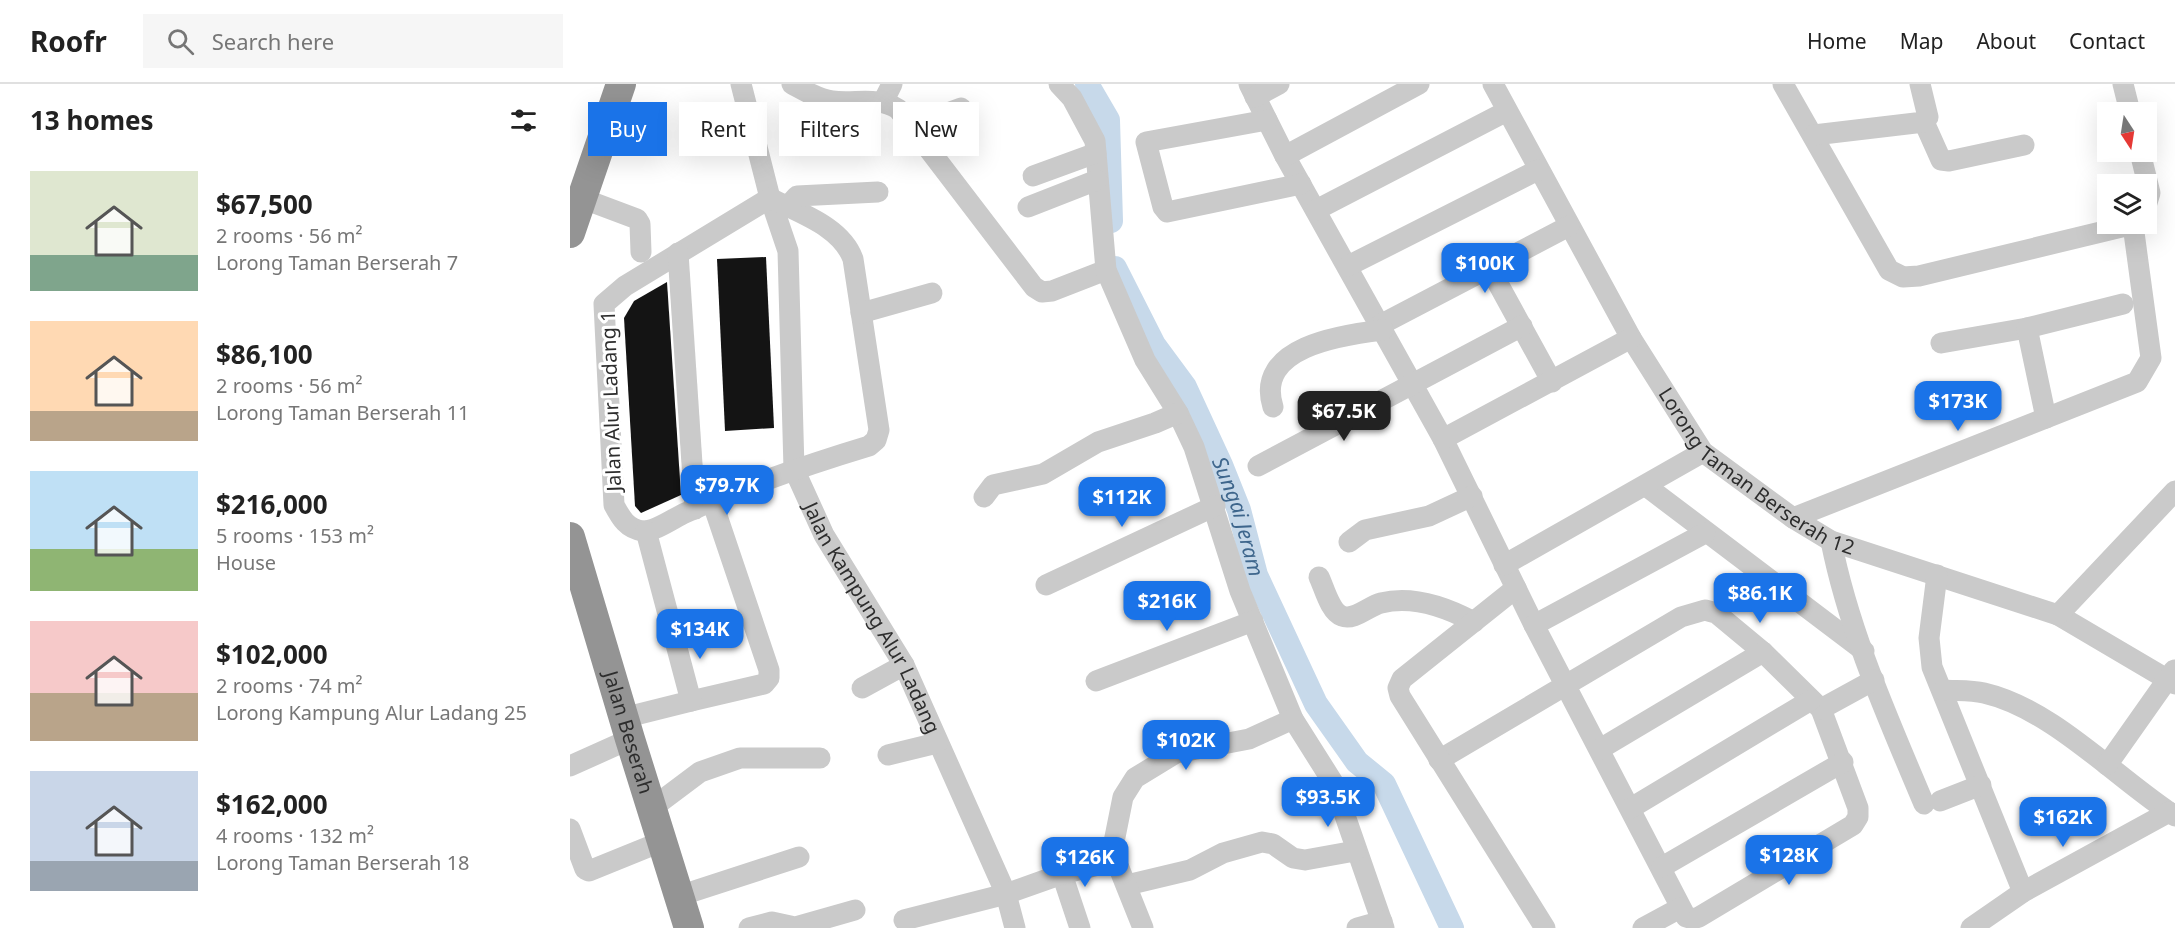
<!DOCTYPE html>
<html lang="en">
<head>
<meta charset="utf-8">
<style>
  body { margin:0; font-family:"Noto Sans",sans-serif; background:#f6f6f6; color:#222; height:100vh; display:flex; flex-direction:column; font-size:22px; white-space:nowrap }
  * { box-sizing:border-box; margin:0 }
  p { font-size:20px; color:#767676 }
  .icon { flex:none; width:33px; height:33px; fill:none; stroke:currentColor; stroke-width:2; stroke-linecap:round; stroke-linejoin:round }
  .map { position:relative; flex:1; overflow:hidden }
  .drawer { display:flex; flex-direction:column; background:#fff; width:570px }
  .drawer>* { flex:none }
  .banner { position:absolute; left:18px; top:18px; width:570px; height:54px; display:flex; gap:12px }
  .needle { width:39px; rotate:168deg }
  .fabs { position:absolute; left:1527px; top:18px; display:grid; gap:12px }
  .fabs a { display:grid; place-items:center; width:60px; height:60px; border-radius:0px; background:#fff; box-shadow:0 6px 24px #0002; font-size:30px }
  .price { position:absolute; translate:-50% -51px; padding:0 14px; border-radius:12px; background:#1a73e8; color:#fff; font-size:20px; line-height:39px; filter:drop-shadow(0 2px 3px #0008) }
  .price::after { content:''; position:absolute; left:50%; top:36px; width:18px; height:14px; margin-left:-9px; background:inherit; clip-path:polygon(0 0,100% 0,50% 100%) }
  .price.current { background:#222; color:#fff }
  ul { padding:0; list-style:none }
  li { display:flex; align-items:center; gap:18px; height:150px; padding:0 30px }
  li span { display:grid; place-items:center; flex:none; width:168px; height:120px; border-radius:0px; color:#555 }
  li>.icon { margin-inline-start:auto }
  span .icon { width:72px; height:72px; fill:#fffc; stroke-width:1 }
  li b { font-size:26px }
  h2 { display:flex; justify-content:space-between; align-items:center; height:72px; padding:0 30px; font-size:26px }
  .chip { padding:0 21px; border-radius:0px; background:#fff; box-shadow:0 6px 24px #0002; font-size:21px; line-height:54px }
  .chip.current { background:#1a73e8; color:#fff }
  header { display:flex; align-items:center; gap:36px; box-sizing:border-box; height:84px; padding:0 30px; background:#fff; border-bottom:2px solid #e0e0e0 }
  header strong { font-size:28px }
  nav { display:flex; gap:33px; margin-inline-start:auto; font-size:21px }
  .search { width:420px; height:54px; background:#f6f6f6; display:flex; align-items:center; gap:15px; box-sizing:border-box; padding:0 21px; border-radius:0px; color:#767676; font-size:22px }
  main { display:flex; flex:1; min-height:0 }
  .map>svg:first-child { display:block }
</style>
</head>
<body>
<header>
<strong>Roofr</strong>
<div class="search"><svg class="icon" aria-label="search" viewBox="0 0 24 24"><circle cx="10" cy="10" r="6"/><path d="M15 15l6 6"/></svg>Search here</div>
<nav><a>Home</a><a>Map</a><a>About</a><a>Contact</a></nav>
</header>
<main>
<section class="drawer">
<h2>13 homes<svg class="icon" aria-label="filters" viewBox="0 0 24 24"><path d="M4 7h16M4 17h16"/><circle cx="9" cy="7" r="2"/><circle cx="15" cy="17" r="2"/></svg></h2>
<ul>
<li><span style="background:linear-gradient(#dfe7d0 70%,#7fa58c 0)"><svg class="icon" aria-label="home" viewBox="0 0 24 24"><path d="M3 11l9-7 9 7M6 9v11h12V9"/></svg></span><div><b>$67,500</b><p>2 rooms · 56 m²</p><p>Lorong Taman Berserah 7</p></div></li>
<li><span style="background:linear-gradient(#ffd9b3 75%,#b9a48a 0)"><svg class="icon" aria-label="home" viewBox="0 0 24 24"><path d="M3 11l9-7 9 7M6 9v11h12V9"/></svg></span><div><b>$86,100</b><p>2 rooms · 56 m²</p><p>Lorong Taman Berserah 11</p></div></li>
<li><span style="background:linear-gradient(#bfe0f5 65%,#8fb573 0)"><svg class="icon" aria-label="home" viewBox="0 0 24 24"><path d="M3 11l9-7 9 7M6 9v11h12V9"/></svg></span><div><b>$216,000</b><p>5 rooms · 153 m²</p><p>House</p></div></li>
<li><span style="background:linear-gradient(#f6c9c9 60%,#b9a48a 0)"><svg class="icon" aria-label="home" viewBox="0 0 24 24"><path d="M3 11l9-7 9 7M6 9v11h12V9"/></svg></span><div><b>$102,000</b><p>2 rooms · 74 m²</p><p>Lorong Kampung Alur Ladang 25</p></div></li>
<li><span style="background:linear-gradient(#c9d6e8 75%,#9aa5b1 0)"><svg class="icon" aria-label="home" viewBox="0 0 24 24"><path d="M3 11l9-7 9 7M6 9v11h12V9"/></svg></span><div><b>$162,000</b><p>4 rooms · 132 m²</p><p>Lorong Taman Berserah 18</p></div></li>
</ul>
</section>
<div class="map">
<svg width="1605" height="844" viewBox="0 0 1605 844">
  <rect width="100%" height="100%" fill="#fff"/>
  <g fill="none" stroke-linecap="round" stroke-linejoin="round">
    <g stroke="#c7d9ea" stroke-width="24">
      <path d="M517,0L538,36L541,137"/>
      <path id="s1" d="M545,184L584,261L615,303L651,381L669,426L686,491L746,620L787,678L814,700L882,844"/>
    </g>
  </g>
  <g fill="#141414">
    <path d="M196,173L204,344L155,347L147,175Z"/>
    <path d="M97,198L111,411L71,429L65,422L54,234L64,217Z"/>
  </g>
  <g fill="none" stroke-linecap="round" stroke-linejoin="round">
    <g stroke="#cacaca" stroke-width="21">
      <path id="s2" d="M171,0L200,114L218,167L224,385L254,451L334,581L436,810L445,844"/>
      <path d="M222,0C235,7 248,15 262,17C285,20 308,12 328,25L464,203L472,208L482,207L536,186"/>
      <path d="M489,0L502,14L525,57L536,186L575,276L608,329L624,363L670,507L723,635L764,700L814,844"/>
      <path d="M679,0L715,72L873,355L964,541L1116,833L1123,835L1129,833L1283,741L1288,733V724L1251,625L1193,568L1146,529L1135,526L1111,533L869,676"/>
      <path id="s3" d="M923,0L1061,254L1133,368L1223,434L1261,457L1488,531L1605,600"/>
      <path d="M1213,0L1319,186L1333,193L1349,192L1564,140"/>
      <path d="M1553,0L1560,28"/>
      <path d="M685,13L709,0"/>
      <path d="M313,18L322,0"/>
      <path d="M697,36L576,58L593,123L597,128L731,100"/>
      <path d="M1354,38L1371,76L1379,77L1454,61"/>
      <path d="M342,42L391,24"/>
      <path d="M1244,51L1354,38L1358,33L1350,0"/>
      <path d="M1570,68L1580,109L1576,122"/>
      <path d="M715,72L849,0"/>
      <path d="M463,92L526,69"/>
      <path d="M11,114L67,135L70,140L71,168"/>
      <path d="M200,114C229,129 271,142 283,175L309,346L306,356L299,362C236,381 175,402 115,429C104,434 85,448 73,447C57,445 51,434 44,421L34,220L55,202Z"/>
      <path d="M217,123L227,112L308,108"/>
      <path d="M458,123L527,96"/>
      <path d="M746,126L937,27"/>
      <path d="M108,169L125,425"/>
      <path d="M778,182L968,86"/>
      <path d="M920,185L982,298"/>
      <path d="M291,229L362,209"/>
      <path d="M810,241L999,142"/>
      <path d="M1371,259L1457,244"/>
      <path d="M703,323C684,263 771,251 813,246"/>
      <path d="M1476,334L1457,244L1553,220"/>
      <path d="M873,355L1061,254"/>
      <path d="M688,382L952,242"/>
      <path d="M1076,402L1294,567"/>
      <path d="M414,413L423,401L473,390L528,358L585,339L608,329"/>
      <path d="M1223,434L1567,298L1581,274L1563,141"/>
      <path d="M1261,457C1279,548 1318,634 1354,720"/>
      <path d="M779,458L795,446L859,432L902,412"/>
      <path d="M934,481L1133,368"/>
      <path d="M1367,491L1359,554L1362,583L1453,808"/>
      <path d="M749,493C754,503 760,528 772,532C784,537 799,522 811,519C842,511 876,523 904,538"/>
      <path d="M476,501L645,422"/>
      <path d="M946,504L832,595L828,604L830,612L975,844"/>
      <path d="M1488,531L1605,407"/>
      <path d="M964,541L1135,449"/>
      <path d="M526,597L683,537"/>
      <path d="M292,604L334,581"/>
      <path d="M1373,606C1386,607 1401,606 1414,609C1483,625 1546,694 1605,732"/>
      <path d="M121,617L194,600L199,594V586L142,417"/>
      <path d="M1251,625L1304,596"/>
      <path d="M53,634L121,617L76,447"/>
      <path d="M1030,665L1193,568"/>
      <path d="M318,671L367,659"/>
      <path d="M1537,681L1604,586"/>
      <path d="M0,682L60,655"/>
      <path d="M1370,717L1411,701"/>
      <path d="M82,724L130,688L170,674H250"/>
      <path d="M1061,724L1241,616"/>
      <path d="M0,745L15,785L19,787L93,757"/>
      <path d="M540,778L553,713L565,694L606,669L679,655L723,635"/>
      <path d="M1092,783L1273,678"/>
      <path d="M492,790L510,844"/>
      <path d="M557,801L620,786L653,769L692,758L703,760L723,774L735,776L785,767"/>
      <path d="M109,812L229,773"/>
      <path d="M334,836L436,810L492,790L540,778L549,784L573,844"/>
      <path d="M179,844L202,838L225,843L285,826"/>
      <path d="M787,844L812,837"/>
      <path d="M1073,844L1110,824"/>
      <path d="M1401,844L1453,808L1599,728"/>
    </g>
    <g stroke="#949494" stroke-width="30">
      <path d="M0,149L51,0"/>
      <path id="s4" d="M0,453L60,655L119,844"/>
    </g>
  </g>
  <g text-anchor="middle" stroke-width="6" stroke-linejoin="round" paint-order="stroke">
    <g font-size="20" fill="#2d2d2d" stroke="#fff">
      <text transform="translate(41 317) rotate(-92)" y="7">Jalan Alur Ladang 1</text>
      <text dy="7" stroke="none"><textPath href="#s3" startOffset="477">Lorong Taman Berserah 12</textPath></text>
      <text dy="7" stroke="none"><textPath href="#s2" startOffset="560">Jalan Kampung Alur Ladang</textPath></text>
      <text dy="7" stroke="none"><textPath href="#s4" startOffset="204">Jalan Beserah</textPath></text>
    </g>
    <g font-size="21" font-style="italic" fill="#3e668c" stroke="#fff">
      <text dy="7" stroke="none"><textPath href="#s1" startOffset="279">Sungai Jeram</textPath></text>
    </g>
  </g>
</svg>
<div class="fabs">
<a><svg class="needle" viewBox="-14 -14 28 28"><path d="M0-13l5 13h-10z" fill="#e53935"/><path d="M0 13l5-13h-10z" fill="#767676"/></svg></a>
<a><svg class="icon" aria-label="layers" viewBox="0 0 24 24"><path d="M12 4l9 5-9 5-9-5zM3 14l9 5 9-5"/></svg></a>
</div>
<b class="price" style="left:915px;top:210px">$100K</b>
<b class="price" style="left:1388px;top:348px">$173K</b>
<b class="price current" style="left:774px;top:358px">$67.5K</b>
<b class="price" style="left:157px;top:432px">$79.7K</b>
<b class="price" style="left:552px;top:444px">$112K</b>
<b class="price" style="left:1190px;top:540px">$86.1K</b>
<b class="price" style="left:597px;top:548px">$216K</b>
<b class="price" style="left:130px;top:576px">$134K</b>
<b class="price" style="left:616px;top:687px">$102K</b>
<b class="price" style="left:758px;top:744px">$93.5K</b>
<b class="price" style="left:1493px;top:764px">$162K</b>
<b class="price" style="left:1219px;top:802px">$128K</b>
<b class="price" style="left:515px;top:804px">$126K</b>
<div class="banner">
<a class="chip current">Buy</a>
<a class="chip">Rent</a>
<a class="chip">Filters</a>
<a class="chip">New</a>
</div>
</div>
</main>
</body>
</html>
